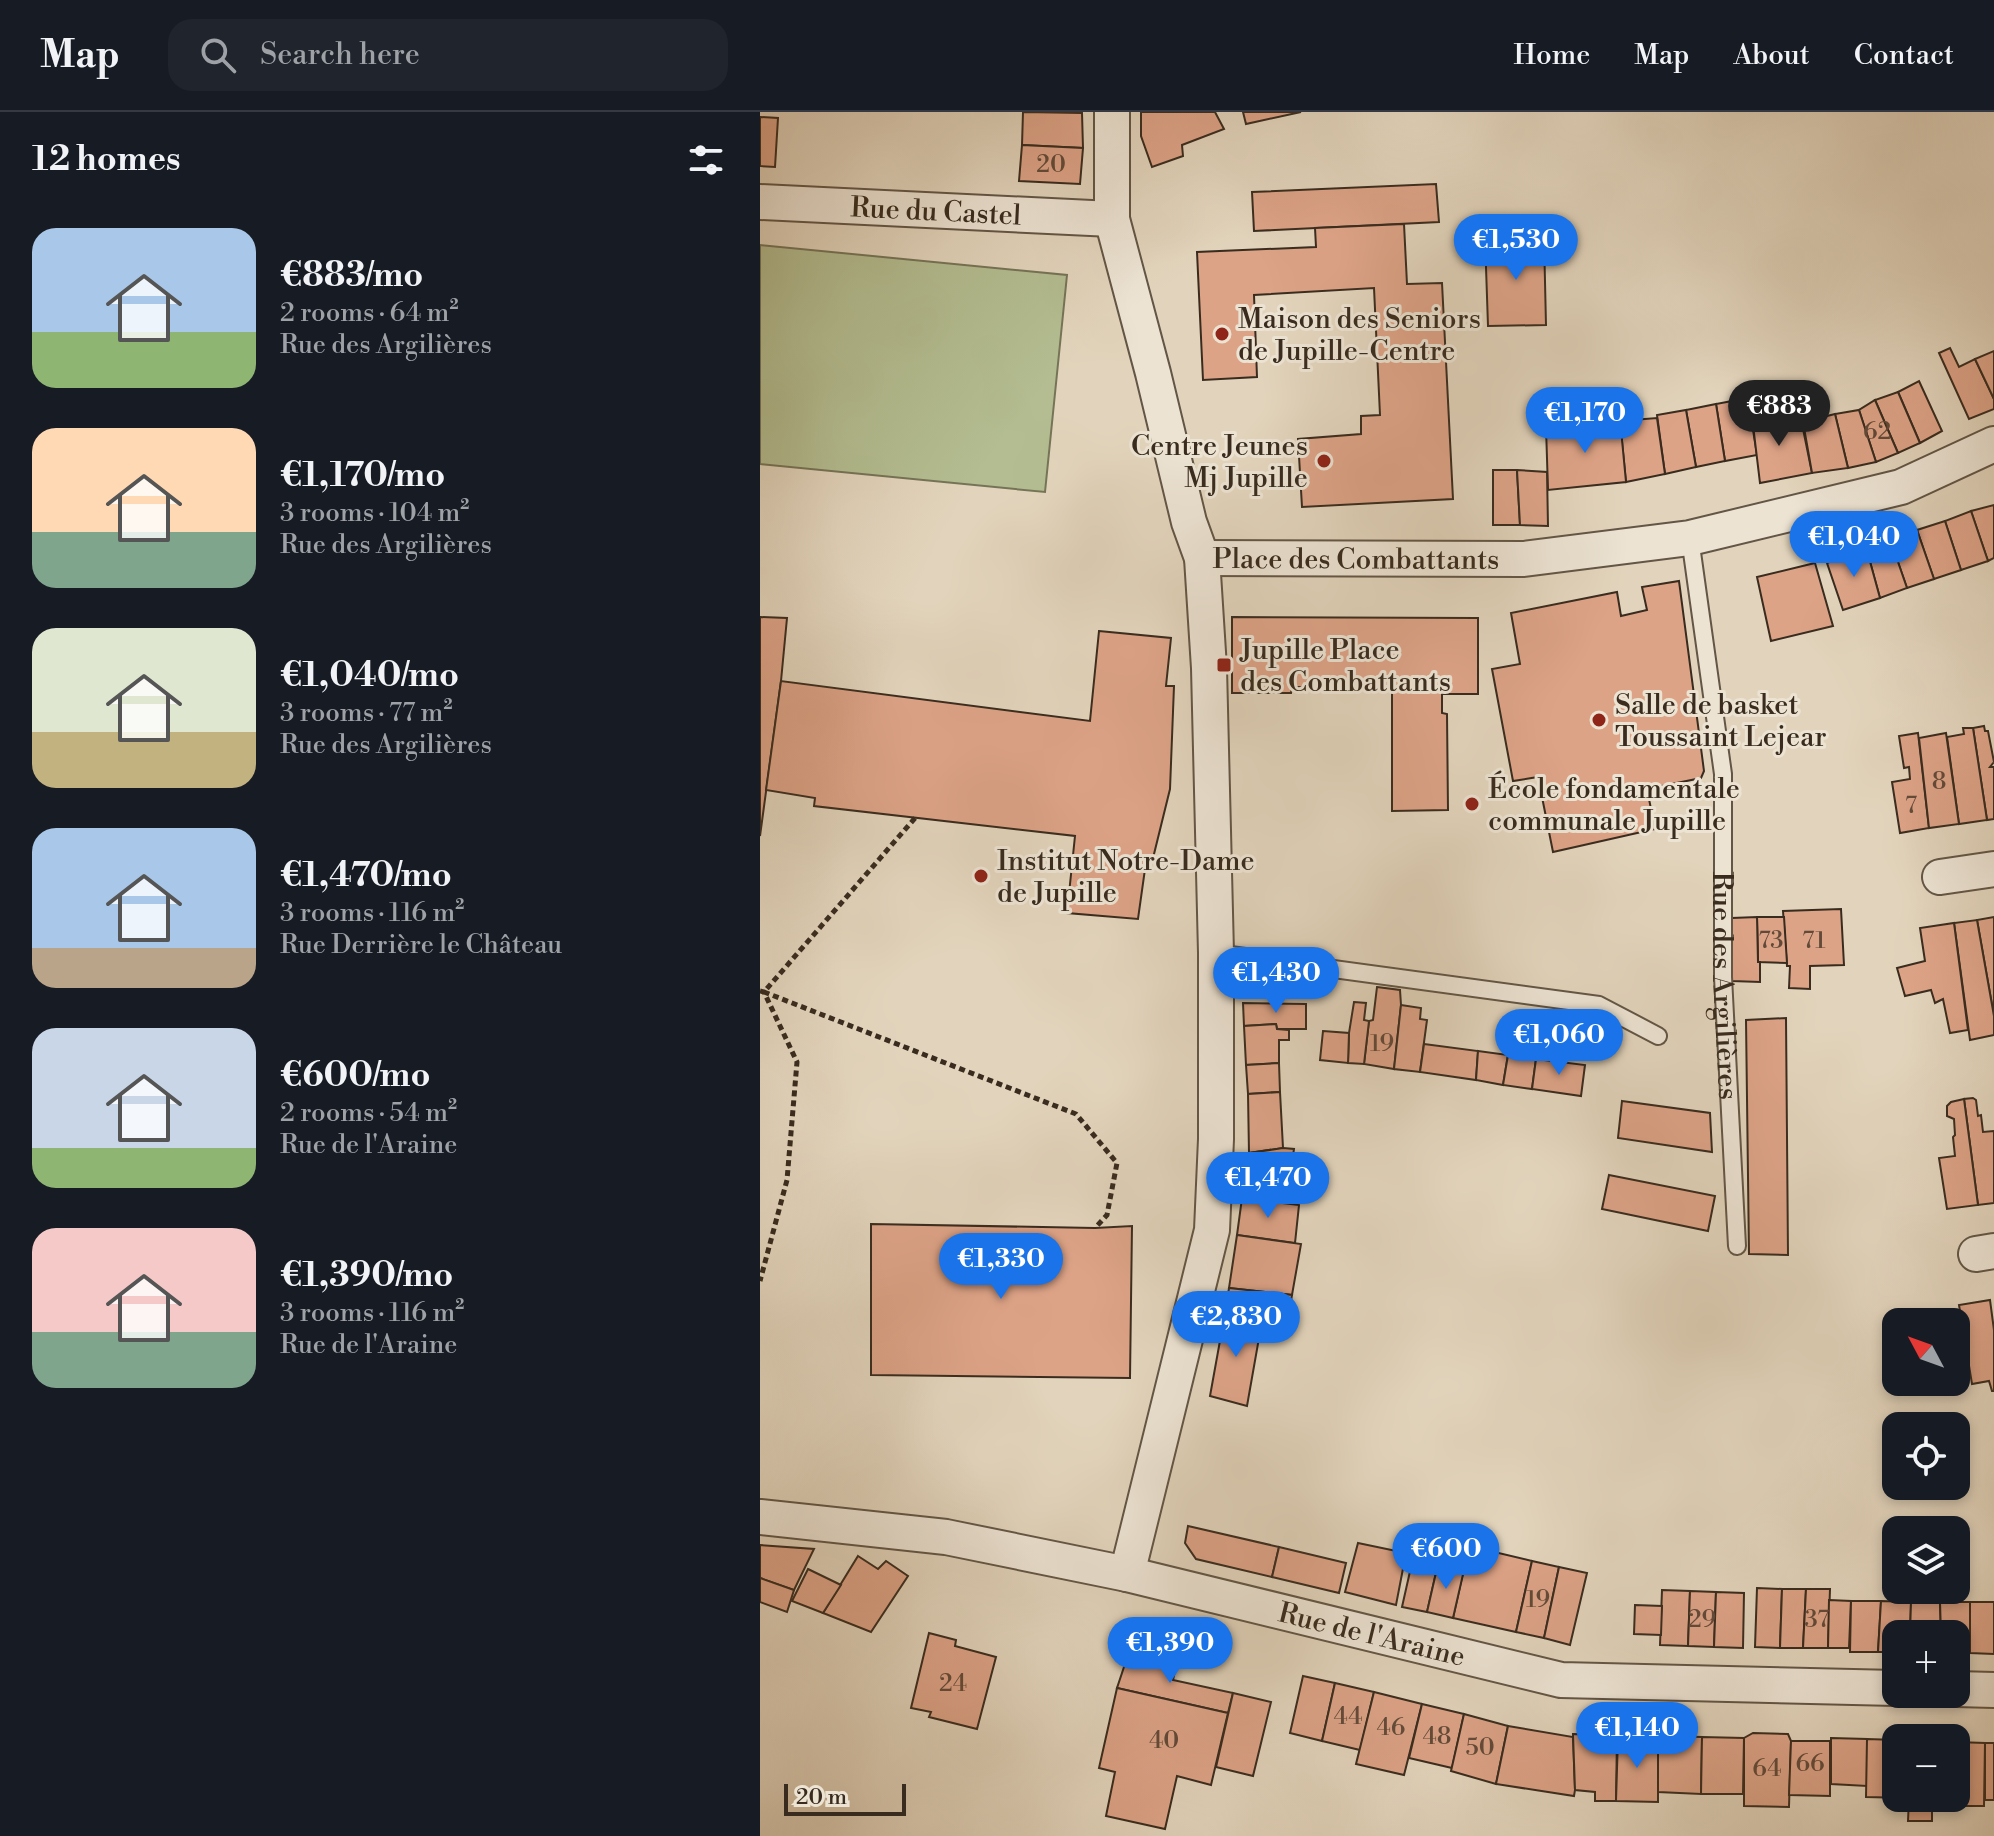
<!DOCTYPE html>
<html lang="en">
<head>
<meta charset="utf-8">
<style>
  body { margin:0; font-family:"Libre Bodoni",serif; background:#20242c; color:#f1f3f6; height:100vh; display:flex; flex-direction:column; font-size:30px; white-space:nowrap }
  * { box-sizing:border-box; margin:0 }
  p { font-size:26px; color:#9ea1a6 }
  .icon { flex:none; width:44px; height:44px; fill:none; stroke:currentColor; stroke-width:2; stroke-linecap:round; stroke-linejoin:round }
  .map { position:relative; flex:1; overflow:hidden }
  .drawer { display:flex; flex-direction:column; background:#171b24; width:760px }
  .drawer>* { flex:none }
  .needle { width:52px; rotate:311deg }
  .controls { position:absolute; left:1122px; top:1196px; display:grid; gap:16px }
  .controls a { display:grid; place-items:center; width:88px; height:88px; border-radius:16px; background:#171b24; box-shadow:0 4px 12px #0003; font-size:40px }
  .scale { position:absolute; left:24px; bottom:20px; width:122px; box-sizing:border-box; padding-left:8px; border:4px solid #392c1f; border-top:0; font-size:22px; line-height:28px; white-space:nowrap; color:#392c1f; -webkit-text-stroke:6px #ece3d3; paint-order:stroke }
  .price { position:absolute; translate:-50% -68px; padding:0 18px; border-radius:28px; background:#1a73e8; color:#fff; font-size:26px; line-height:52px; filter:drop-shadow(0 2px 4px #0008) }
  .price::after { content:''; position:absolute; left:50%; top:48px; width:24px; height:18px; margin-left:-12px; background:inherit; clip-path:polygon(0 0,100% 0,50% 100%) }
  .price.on { background:#222; color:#fff }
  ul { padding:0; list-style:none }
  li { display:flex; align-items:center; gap:24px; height:200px; padding:0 32px }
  li span { display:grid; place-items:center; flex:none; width:224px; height:160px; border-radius:24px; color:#555 }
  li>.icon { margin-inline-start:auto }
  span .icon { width:96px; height:96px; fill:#fffc; stroke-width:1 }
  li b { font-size:34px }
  h2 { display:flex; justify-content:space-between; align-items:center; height:96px; padding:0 32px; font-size:34px }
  header { display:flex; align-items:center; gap:48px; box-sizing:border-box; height:112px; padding:0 40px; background:#171b24; border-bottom:2px solid #363941 }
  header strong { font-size:38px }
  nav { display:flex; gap:44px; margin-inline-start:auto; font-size:28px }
  .search { width:560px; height:72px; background:#20242c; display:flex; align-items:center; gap:20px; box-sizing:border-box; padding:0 28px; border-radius:24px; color:#9ea1a6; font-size:30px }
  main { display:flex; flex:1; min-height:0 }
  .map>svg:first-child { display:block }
</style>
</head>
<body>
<header>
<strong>Map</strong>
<div class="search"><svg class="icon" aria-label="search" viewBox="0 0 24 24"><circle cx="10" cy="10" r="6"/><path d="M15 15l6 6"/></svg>Search here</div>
<nav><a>Home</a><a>Map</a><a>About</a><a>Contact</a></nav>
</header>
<main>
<section class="drawer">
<h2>12 homes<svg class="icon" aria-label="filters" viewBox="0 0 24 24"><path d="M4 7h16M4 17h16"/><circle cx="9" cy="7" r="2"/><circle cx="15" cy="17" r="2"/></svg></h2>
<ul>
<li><span style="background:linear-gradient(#a9c7e8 65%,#8fb573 0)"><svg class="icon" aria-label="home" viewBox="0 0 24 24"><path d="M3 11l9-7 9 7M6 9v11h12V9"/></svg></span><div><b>€883/mo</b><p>2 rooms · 64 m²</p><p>Rue des Argilières</p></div></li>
<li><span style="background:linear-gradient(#ffd9b3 65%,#7fa58c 0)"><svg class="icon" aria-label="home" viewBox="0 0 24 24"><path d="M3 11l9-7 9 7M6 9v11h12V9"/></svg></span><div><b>€1,170/mo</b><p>3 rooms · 104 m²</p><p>Rue des Argilières</p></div></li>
<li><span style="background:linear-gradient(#dfe7d0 65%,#c2b280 0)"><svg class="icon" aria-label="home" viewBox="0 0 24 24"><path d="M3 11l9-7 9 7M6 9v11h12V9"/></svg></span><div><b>€1,040/mo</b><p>3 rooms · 77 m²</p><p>Rue des Argilières</p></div></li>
<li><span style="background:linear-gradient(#a9c7e8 75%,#b9a48a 0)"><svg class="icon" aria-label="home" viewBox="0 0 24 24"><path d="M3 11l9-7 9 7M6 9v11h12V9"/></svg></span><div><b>€1,470/mo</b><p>3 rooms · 116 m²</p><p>Rue Derrière le Château</p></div></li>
<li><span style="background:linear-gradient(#c9d6e8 75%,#8fb573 0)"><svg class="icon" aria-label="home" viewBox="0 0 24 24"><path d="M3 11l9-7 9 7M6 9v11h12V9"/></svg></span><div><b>€600/mo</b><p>2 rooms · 54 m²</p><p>Rue de l'Araine</p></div></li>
<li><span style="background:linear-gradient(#f6c9c9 65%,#7fa58c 0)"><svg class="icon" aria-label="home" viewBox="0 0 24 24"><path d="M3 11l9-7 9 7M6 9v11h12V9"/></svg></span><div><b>€1,390/mo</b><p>3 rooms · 116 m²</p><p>Rue de l'Araine</p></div></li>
</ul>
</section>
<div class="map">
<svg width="1234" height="1724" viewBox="0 0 1234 1724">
  <rect width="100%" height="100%" fill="#e2d4bc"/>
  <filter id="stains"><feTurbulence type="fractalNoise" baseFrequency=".0025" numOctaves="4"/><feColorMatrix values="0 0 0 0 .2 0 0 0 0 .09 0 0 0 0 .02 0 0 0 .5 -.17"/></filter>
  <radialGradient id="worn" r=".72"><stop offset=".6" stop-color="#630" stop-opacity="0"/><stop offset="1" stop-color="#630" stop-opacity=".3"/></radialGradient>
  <path fill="#b3bd91" stroke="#767458" stroke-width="2" d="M0,133L307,163L285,380L0,352Z"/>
  <g fill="#dda387" stroke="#392c1f" stroke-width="2">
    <path d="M263,0L322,1L323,36L262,33Z"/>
    <path d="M381,0H455L464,17L422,33L423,44L392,55L381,24Z"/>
    <path d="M483,0H541L486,12Z"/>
    <path d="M0,5L18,6L15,55L0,54Z"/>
    <path d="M262,33L323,36L320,72L259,69Z"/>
    <path d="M676,72L679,110L494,119L492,80Z"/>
    <path d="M644,112L647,172L682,171L693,387L542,395L538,327L601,322V304L620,303L614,176L494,183L497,265L443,268L437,140L556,135L555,116Z"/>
    <path d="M725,126H784L786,213L728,214Z"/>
    <path d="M1190,236L1199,255L1215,247L1234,287V297L1209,307L1179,241Z"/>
    <path d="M1234,239V287L1215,247Z"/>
    <path d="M1159,269L1182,319L1160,331L1138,280Z"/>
    <path d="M1138,280L1160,331L1138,341L1115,288Z"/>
    <path d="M988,286L997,343L965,349L956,292Z"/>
    <path d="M1115,288L1138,341L1116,350L1099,298Z"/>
    <path d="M956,292L965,349L936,355L926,298Z"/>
    <path d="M1006,294L1009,312L1041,307L1052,361L1000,371L991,296Z"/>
    <path d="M926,298L936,355L905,362L897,303Z"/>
    <path d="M1099,298L1116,350L1088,356L1075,302Z"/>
    <path d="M1075,302L1088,356L1052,361L1043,310Z"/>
    <path d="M897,306L905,362L866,370L860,309Z"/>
    <path d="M860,307L866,370L788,378L786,315Z"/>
    <path d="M733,358H757L760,413H733Z"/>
    <path d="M757,358L787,360L788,414L760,413Z"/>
    <path d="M1234,393V446L1228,449L1211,399Z"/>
    <path d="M1211,399L1228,449L1201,458L1185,409Z"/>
    <path d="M1185,409L1201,458L1174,467L1157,418Z"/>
    <path d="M1157,418L1174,467L1147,476L1130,427Z"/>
    <path d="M1130,427L1147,476L1120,486L1106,435Z"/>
    <path d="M1106,435L1120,486L1083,498L1067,451Z"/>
    <path d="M1055,451L1073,514L1011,529L997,465Z"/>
    <path d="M919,469L944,659L941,666L887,677L895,717L793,740L778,665L753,669L732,557L760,552L751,501L857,480L861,504L887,498L882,475Z"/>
    <path d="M0,505L27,506L21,569L0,724Z"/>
    <path d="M472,505L718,506V582H682V601L687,602L688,698L632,699V576L532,575L531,581H472Z"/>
    <path d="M339,519L411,526L406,574H414L410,677L394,742L385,757L378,807L307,801L315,724L54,694L55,686L6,678L21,569L330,609Z"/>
    <path d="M1224,614L1225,619H1228L1234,650L1230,655H1234V707L1227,708L1213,616Z"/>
    <path d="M1203,616H1213L1227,708L1199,712L1187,625L1204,622Z"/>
    <path d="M1158,621L1169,716L1140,721L1132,670L1150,667L1149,655L1144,656L1139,624Z"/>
    <path d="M1186,621L1199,712L1169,716L1159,626Z"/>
    <path d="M1081,797L1084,853L1050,854V877L1029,876L1030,854H1027L1023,799Z"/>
    <path d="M997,805H1024L1027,851L998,850Z"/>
    <path d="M997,805L998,850H1000V870L972,869V806Z"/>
    <path d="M1234,805V904L1217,808Z"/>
    <path d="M1217,808L1234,904V923L1210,928L1194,811Z"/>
    <path d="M1194,811L1208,918L1190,921L1183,887L1175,891L1171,878L1145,884L1137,856L1165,849L1160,816Z"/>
    <path d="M617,875L640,878L641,893L634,957L604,952L609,909L613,908Z"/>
    <path d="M594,890L606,891L604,908L609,909L604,952L588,951L589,921Z"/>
    <path d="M483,891L546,892V917H517L516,912L484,914Z"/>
    <path d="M641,893L661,896L660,907L667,908L660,960L634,957Z"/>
    <path d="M1026,906L1028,1143L989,1142L986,908Z"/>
    <path d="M516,912L517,917L529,918V928H519V951L486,953L484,914Z"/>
    <path d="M563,919L589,921L588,951L560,948Z"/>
    <path d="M664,932L718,939L716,968L660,960Z"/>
    <path d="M718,939L748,943L743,973L716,968Z"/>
    <path d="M748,943L776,947L772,977L743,973Z"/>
    <path d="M776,947L825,953L821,984L772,977Z"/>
    <path d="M519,951L520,980L488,982L486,953Z"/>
    <path d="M520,980L523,1036L489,1041L488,982Z"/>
    <path d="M1213,986L1216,988L1218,1004L1221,1003L1223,1020L1234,1019V1091L1218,1093L1204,987Z"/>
    <path d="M1204,987L1218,1093L1187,1097L1179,1046L1195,1044L1193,1025L1195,1023L1194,1007L1187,1004V994L1191,990Z"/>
    <path d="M862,989L950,1001L952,1040L858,1026Z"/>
    <path d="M523,1036L534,1037L526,1091L482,1086L489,1041Z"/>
    <path d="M849,1063L955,1084L948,1119L842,1097Z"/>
    <path d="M482,1086L539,1093L535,1131L477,1123Z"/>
    <path d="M111,1112L335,1116L372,1114L370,1266L111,1263Z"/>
    <path d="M477,1123L541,1132L532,1183L469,1176Z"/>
    <path d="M469,1176L532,1183L527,1213L465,1201Z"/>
    <path d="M1230,1188L1234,1218V1279H1232L1229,1269L1212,1272L1199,1193Z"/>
    <path d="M465,1201L502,1209L487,1294L450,1284Z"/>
    <path d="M428,1414L519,1435L512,1465L436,1447L425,1431Z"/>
    <path d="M598,1431L646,1441L636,1493L585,1480Z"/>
    <path d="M0,1433L54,1437L34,1478L0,1466Z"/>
    <path d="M709,1434L772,1449L756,1520L693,1506Z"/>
    <path d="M519,1435L586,1451L579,1481L512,1465Z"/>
    <path d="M98,1444L118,1457L126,1449L148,1464L111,1520L63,1501Z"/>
    <path d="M653,1446L678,1452L667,1500L642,1495Z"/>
    <path d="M772,1449L799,1455L784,1526L756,1520Z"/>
    <path d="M678,1452L704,1458L693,1506L667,1500Z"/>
    <path d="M799,1455L827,1461L810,1533L784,1526Z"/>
    <path d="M48,1457L81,1473L63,1501L32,1489Z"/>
    <path d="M0,1466L34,1478L27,1500L0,1490Z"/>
    <path d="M997,1476L1022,1477L1020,1536L995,1535Z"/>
    <path d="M1022,1477H1046L1043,1536H1020Z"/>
    <path d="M1046,1477H1070L1068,1536H1043Z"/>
    <path d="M902,1478L930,1479L928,1534L900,1533Z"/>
    <path d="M930,1479L956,1480L954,1535L928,1534Z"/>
    <path d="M956,1480L984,1481L983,1536L954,1535Z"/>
    <path d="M1069,1488L1091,1489L1089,1536H1068Z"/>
    <path d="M1091,1489H1121L1118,1540H1090Z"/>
    <path d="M1121,1489L1151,1490L1150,1522H1136V1540H1118Z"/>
    <path d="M1151,1490H1180L1181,1522H1150Z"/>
    <path d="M1180,1490H1210V1541H1196V1522H1181Z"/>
    <path d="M1210,1490H1234V1542L1210,1541Z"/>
    <path d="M875,1493L902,1494L901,1523L874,1522Z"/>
    <path d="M169,1521L196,1528L195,1534L236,1545L217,1617L169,1605L171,1600L151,1596Z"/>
    <path d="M368,1543L416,1555L413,1568L473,1581L468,1601L357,1576Z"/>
    <path d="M543,1564L575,1571L562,1629L530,1621Z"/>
    <path d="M575,1571L614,1580L600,1638L562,1629Z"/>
    <path d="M357,1576L468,1601L451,1673L417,1664L405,1717L346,1704L355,1660L339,1656Z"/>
    <path d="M614,1580L662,1592L644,1663L596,1652Z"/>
    <path d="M473,1581L511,1590L493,1664L456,1655Z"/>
    <path d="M662,1592L704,1602L692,1656L649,1646Z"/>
    <path d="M704,1602L748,1614L736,1672L691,1659Z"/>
    <path d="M748,1614L813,1625L815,1678L814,1684L736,1672Z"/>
    <path d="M993,1621L1028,1622L1031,1629L1029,1695L984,1694V1626Z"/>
    <path d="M813,1622L857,1623L856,1689H835V1680L815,1678Z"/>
    <path d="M901,1624L942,1625L941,1682L898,1680V1627Z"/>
    <path d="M858,1625L898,1627V1690L856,1689Z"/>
    <path d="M942,1625L984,1626L983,1682H941Z"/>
    <path d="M1071,1626L1107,1627V1674L1071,1672Z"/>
    <path d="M1107,1627L1136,1628V1686H1149L1106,1685Z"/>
    <path d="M1031,1629H1070V1684L1029,1683Z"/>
    <path d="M1196,1630L1225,1631L1224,1694H1189V1686H1196Z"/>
    <rect x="1225" y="1631" width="9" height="57"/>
    <path d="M1149,1686H1189V1696H1172V1709H1148Z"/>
  </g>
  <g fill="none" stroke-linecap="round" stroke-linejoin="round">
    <g stroke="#635646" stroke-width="20">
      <g id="lane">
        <path id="s1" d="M930,426L963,662V865L977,1134"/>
        <path d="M456,841L839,893L898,924"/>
      </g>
    </g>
    <g stroke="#635646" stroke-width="38">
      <g id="street">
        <path d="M352,0V107L393,261L429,410L442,446L449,556L456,841V1027L452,1118L367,1462"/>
        <path id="s2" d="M0,90L352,107"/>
        <path id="s3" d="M442,446L764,447L930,426L1141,375L1234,332"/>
        <path d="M1180,765L1234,757"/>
        <path d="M1216,1142L1234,1139"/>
        <path id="s4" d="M0,1405L186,1425L367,1462L801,1568L1136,1576"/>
        <path d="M1196,1577L1234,1578"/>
      </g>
    </g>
    <g stroke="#392c1f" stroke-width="5" stroke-dasharray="6 4" stroke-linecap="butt">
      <path d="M155,706L4,880L316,1002L357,1051L347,1103L335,1116"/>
      <path d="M0,879L4,880L37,950L27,1068L0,1169"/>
    </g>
    <use href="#lane" stroke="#ece3d3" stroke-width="16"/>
    <use href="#street" stroke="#ece3d3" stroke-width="34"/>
  </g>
  <g fill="#8f2418" stroke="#ece3d3" stroke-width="3">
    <circle cx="462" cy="222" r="8"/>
    <circle cx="564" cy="349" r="8"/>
    <rect x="456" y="545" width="16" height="16" rx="4"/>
    <circle cx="839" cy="608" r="8"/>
    <circle cx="712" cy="692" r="8"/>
    <circle cx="221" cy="764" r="8"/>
  </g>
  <g text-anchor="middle" stroke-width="6" stroke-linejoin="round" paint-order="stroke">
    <g font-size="24" fill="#624a39">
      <text x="291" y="60">20</text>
      <text x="1117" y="327">62</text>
      <text x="1179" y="677">8</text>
      <text x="1151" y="701">7</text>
      <text x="1011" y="836">73</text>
      <text x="1054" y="836">71</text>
      <text x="622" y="939">19</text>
      <text x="778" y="1495">19</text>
      <text x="942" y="1515">29</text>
      <text x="1057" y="1515">37</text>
      <text x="193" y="1579">24</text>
      <text x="588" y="1612">44</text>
      <text x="631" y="1623">46</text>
      <text x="677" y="1632">48</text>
      <text x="404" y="1636">40</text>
      <text x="720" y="1643">50</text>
      <text x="1050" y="1659">66</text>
      <text x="1007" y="1664">64</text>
    </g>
    <g font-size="28" fill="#392c1f" stroke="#ece3d3">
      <text dy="10" stroke="none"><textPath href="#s2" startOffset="176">Rue du Castel</textPath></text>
      <text dy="10" stroke="none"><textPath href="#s3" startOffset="154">Place des Combattants</textPath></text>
      <text dy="10" stroke="none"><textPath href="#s1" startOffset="450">Rue des Argilières</textPath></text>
      <text dy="10" stroke="none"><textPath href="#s4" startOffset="624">Rue de l'Araine</textPath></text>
    </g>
    <g font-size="28" fill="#392c1f" stroke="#ece3d3" text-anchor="start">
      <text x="478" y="216">Maison des Seniors<tspan x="478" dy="32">de Jupille-Centre</tspan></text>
      <text x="548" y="343" text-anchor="end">Centre Jeunes<tspan x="548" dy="32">Mj Jupille</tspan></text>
      <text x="480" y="547">Jupille Place<tspan x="480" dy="32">des Combattants</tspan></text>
      <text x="855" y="602">Salle de basket<tspan x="855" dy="32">Toussaint Lejear</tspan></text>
      <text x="728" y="686">École fondamentale<tspan x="728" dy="32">communale Jupille</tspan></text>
      <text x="237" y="758">Institut Notre-Dame<tspan x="237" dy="32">de Jupille</tspan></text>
    </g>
  </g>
  <rect width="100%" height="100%" filter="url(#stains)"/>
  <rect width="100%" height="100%" fill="url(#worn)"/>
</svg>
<div class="controls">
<a><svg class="needle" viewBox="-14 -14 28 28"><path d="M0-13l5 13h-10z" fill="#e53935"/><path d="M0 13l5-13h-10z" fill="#9ea1a6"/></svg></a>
<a><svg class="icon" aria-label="locate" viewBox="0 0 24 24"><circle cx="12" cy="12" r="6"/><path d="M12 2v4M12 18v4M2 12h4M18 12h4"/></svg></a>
<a><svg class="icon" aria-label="layers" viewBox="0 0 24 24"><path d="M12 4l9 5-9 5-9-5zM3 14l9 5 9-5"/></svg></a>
<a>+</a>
<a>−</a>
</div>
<div class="scale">20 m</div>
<b class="price" style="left:756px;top:170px">€1,530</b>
<b class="price on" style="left:1019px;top:336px">€883</b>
<b class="price" style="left:825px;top:343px">€1,170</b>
<b class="price" style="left:1094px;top:467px">€1,040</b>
<b class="price" style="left:516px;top:903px">€1,430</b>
<b class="price" style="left:799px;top:965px">€1,060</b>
<b class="price" style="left:508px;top:1108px">€1,470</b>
<b class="price" style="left:241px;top:1189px">€1,330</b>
<b class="price" style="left:476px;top:1247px">€2,830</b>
<b class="price" style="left:686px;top:1479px">€600</b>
<b class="price" style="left:410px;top:1573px">€1,390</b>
<b class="price" style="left:877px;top:1658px">€1,140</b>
</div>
</main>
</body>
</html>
